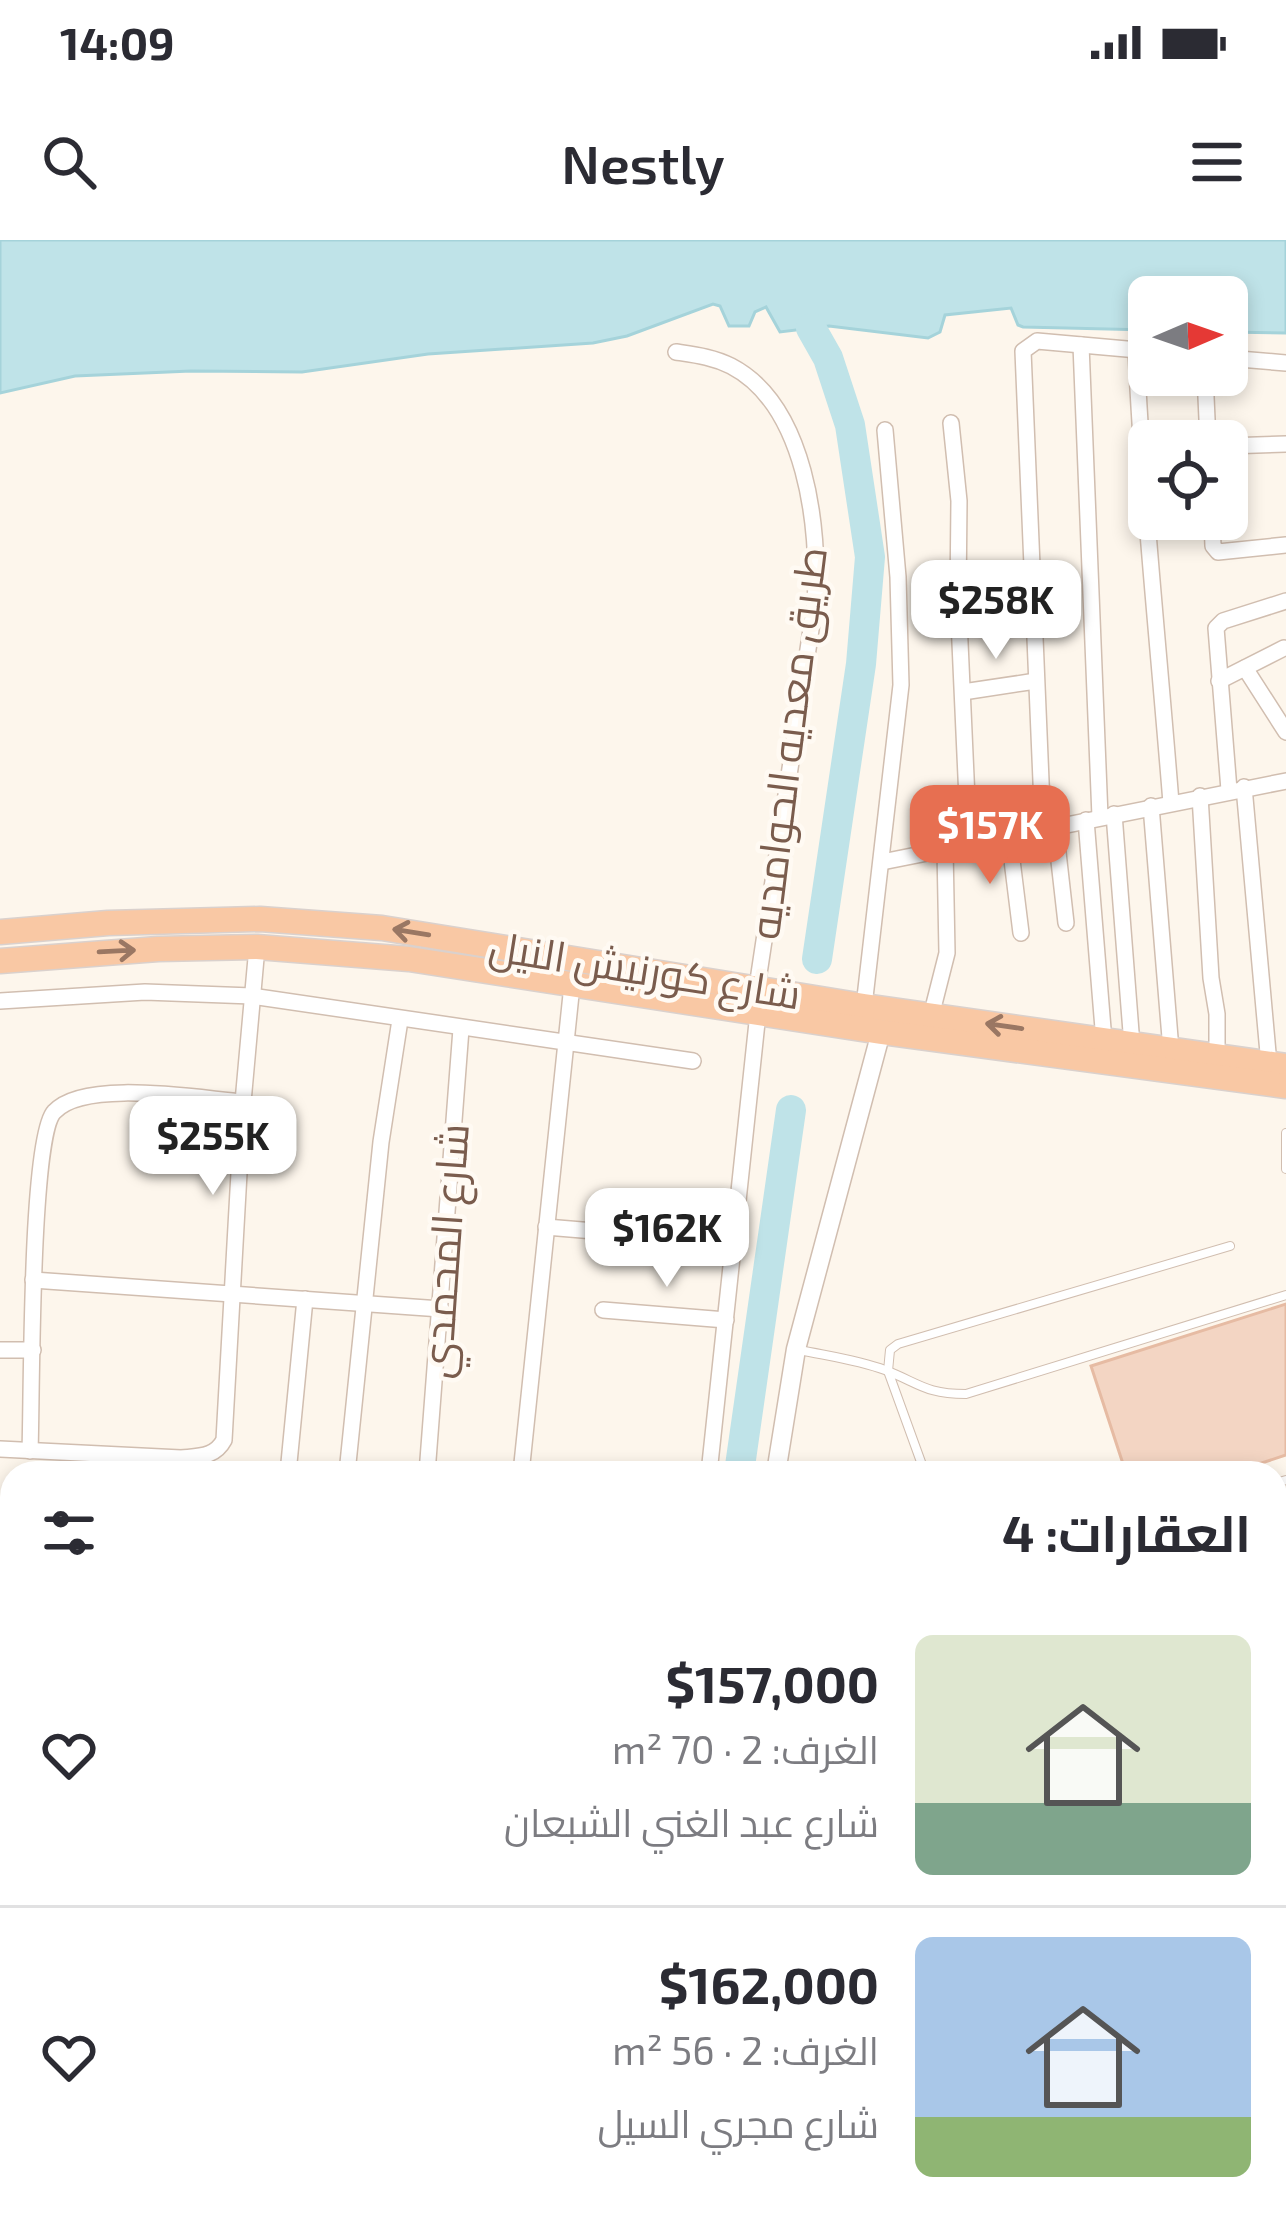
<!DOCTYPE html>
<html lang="ar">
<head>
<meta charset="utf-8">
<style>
  body { margin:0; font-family:"Exo 2",Cairo,sans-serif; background:#f2f2f3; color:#2b2b33; direction:rtl; height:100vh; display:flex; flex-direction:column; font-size:45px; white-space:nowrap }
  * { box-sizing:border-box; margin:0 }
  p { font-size:39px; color:#7c7c81 }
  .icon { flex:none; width:66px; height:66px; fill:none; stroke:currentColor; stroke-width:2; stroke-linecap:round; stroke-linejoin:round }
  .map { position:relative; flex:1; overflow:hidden; direction:ltr }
  .drawer { position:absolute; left:0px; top:1221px; width:1287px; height:768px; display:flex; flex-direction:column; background:#fff; border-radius:36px 36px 0 0; box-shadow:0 6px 18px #0003; direction:rtl }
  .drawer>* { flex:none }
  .needle { width:78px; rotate:88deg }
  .tools { position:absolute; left:1128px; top:36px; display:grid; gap:24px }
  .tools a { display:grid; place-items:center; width:120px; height:120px; border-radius:18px; background:#fff; box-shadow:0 6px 18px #0003; font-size:60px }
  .price { position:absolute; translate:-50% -102px; padding:0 27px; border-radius:24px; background:#fff; color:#222; font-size:39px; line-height:78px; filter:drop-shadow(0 3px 6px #0008) }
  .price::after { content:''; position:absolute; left:50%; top:72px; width:36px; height:27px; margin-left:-18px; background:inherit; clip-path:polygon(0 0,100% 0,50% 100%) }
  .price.on { background:#e76f51; color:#fff }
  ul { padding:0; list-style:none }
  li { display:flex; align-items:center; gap:36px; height:300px; padding:0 36px }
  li+li { border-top:3px solid #e1e1e2 }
  li span { display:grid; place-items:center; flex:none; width:336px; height:240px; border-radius:18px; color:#555 }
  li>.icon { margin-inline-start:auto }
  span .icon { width:144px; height:144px; fill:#fffc; stroke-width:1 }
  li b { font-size:51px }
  h2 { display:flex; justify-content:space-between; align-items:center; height:144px; padding:0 36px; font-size:51px }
  .status { display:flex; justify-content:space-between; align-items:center; height:84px; padding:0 60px; background:#fff; direction:ltr }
  .status svg { height:33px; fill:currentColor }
  header { display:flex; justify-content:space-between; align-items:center; height:156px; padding:0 36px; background:#fff; font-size:54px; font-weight:600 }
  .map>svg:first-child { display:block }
</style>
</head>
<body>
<div class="status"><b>14:09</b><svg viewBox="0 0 49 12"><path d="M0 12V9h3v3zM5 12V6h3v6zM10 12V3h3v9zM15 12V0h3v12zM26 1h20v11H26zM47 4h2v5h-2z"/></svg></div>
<header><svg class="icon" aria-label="menu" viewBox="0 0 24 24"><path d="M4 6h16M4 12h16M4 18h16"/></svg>Nestly<svg class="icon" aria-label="search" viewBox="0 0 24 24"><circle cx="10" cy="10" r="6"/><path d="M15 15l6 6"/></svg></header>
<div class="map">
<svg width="1286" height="1989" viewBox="0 0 1286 1989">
  <rect width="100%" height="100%" fill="#fdf6ec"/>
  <path fill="#bfe3e8" stroke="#a5d3da" stroke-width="3" d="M0,0H1286V93L1227,92V57H1149V90L1023,87L1018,85L1011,68L945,75L940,92L928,98L829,86L780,92L766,67L755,72L749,86H729L720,66L713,64L627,96L593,103L428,114L302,132L191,131L75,136L0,153Z"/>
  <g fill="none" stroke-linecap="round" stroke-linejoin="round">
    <g stroke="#bfe3e8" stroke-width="30">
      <path d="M811,88L828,118L850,185L870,317L861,424L817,719"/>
      <path d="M739,1233L791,870"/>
      <path d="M592,1989L601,1977"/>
    </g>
  </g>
  <path fill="#f3d5c3" stroke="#e6bba3" stroke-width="3" d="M1286,1064V1215L1231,1233H1126L1091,1126Z"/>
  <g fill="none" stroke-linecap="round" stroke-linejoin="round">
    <g stroke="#d1beb0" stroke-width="10">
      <g id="service">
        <path d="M1286,893V929"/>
        <path d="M800,1110C828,1116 858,1120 885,1130C919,1143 925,1154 966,1154L1286,1055"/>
        <path d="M925,1233L888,1131L890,1110L898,1104L1230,1006"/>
        <path d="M1275,1243L1286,1240"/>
        <path d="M1275,1315L1286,1311"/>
        <path d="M1275,1433L1286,1470"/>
        <path d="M1275,1659L1286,1655"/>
      </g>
    </g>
    <g stroke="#d1beb0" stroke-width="18">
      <g id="minor">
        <path d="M1081,105L1100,577"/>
        <path d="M1136,110C1143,262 1159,411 1171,563"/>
        <path d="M676,112C696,115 713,117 731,126C806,165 820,288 815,363L757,747"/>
        <path d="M1227,118L1286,123"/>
        <path d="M1205,135L1208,201"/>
        <path d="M951,183L959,261L958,358L969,604"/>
        <path d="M1227,206L1286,204"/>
        <path d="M1212,279L1213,306L1218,312L1286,305"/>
        <path d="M1245,428L1286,492"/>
        <path d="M1219,441L1284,408"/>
        <path d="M963,452L1036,441"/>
        <path d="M1244,547L1269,824"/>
        <path d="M1229,550L1216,388L1223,381L1286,361"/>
        <path d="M1200,556L1211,738L1217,774V817"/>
        <path d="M1151,566L1171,810"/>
        <path d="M1114,574L1132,805"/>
        <path d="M1086,580L1104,801"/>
        <path d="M1055,586L1066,683"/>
        <path d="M1043,589L1023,111L1037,101L1149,111"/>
        <path d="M1009,596L1021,693"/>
        <path d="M882,622L1286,541"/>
        <path d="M0,761L145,752L252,756L693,821"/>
        <path d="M864,766L901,445L898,337L885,190"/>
        <path d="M931,776L947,713L945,609"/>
        <path d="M546,987L654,996"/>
        <path d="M33,1040L441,1069"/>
        <path d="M603,1070L726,1080"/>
        <path d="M0,1110H33"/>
        <path d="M0,1209L181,1218C200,1216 215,1217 224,1200L243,862L257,707"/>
        <path d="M30,1211C32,1160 30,898 54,872C84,838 201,859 243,862"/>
        <path d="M288,1233L305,1059"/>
        <path d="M347,1233L381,902L400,780"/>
        <path d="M427,1233L461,789"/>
        <path d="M521,1233L572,745"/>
        <path d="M709,1233L758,773"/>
        <path d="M0,1340H12"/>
        <path d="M0,1503L12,1504"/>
        <path d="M0,1883L12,1884"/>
        <path d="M0,1940L12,1937"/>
        <path d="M0,1951L12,1958"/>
        <path d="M81,1977H106"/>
        <path d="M181,1977L183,1989"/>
        <path d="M216,1977L219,1989"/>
        <path d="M261,1977L262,1989"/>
        <path d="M38,1989L40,1977"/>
        <path d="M564,1989L574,1977"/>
      </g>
    </g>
    <g stroke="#d1beb0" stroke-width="21">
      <g id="tertiary">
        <path d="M776,1233L796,1109L881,792"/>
        <path d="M628,1989L637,1977"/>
      </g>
    </g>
    <g stroke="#dad1cd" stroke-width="27">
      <g id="trunk">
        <path d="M0,692L108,683L260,679L382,688L864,766L1286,826"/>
        <path d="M0,721L158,709L257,707L409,719L881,792L1286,846"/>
      </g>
    </g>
    <use href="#service" stroke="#fff" stroke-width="8"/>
    <use href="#minor" stroke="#fff" stroke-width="15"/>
    <use href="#tertiary" stroke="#fff" stroke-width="18"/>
    <use href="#trunk" stroke="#f9c8a4" stroke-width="24"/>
  </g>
  <defs><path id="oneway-shaft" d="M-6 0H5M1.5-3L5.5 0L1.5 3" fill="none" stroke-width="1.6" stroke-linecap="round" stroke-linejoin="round" transform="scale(3)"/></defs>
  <g stroke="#9a7763">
    <use href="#oneway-shaft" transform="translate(411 692) rotate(-171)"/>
    <use href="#oneway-shaft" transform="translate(117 711) rotate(-3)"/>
    <use href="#oneway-shaft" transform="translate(1004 786) rotate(-172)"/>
  </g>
  <g text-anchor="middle" stroke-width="9" stroke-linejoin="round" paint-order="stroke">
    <g font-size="42" fill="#7a5c4d" stroke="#fffaf3">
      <text transform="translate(788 503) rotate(-83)" y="15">طريق معديه الحوامديه</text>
      <text transform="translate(645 730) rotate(9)" y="15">شارع كورنيش النيل</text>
      <text transform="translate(445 1011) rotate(-86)" y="15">شارع المحمدي</text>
    </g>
  </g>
</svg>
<div class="tools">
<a><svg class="needle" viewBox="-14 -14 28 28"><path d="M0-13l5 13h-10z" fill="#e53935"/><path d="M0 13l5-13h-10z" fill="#7c7c81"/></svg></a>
<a><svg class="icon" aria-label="locate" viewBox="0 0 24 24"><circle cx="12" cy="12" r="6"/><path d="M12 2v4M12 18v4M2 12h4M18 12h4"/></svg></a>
</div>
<b class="price" style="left:996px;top:422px">$258K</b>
<b class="price on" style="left:990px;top:647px">$157K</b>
<b class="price" style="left:213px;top:958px">$255K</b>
<b class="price" style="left:667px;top:1050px">$162K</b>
<section class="drawer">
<h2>العقارات: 4<svg class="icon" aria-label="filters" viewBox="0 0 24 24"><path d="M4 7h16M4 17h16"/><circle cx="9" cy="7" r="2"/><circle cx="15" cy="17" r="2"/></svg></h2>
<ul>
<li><span style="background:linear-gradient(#dfe7d0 70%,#7fa58c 0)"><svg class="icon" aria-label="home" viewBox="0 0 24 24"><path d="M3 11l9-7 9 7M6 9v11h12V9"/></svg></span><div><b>$157,000</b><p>الغرف: 2 · 70 m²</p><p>شارع عبد الغني الشبعان</p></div><svg class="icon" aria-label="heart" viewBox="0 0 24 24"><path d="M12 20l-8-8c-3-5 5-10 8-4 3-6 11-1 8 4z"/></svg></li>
<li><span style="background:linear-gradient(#a9c7e8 75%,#8fb573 0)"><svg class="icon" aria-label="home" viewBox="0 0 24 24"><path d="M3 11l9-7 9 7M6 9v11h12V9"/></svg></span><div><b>$162,000</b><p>الغرف: 2 · 56 m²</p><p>شارع مجري السيل</p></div><svg class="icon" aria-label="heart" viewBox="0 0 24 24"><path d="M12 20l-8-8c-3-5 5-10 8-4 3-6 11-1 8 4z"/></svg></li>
</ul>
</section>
</div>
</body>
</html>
